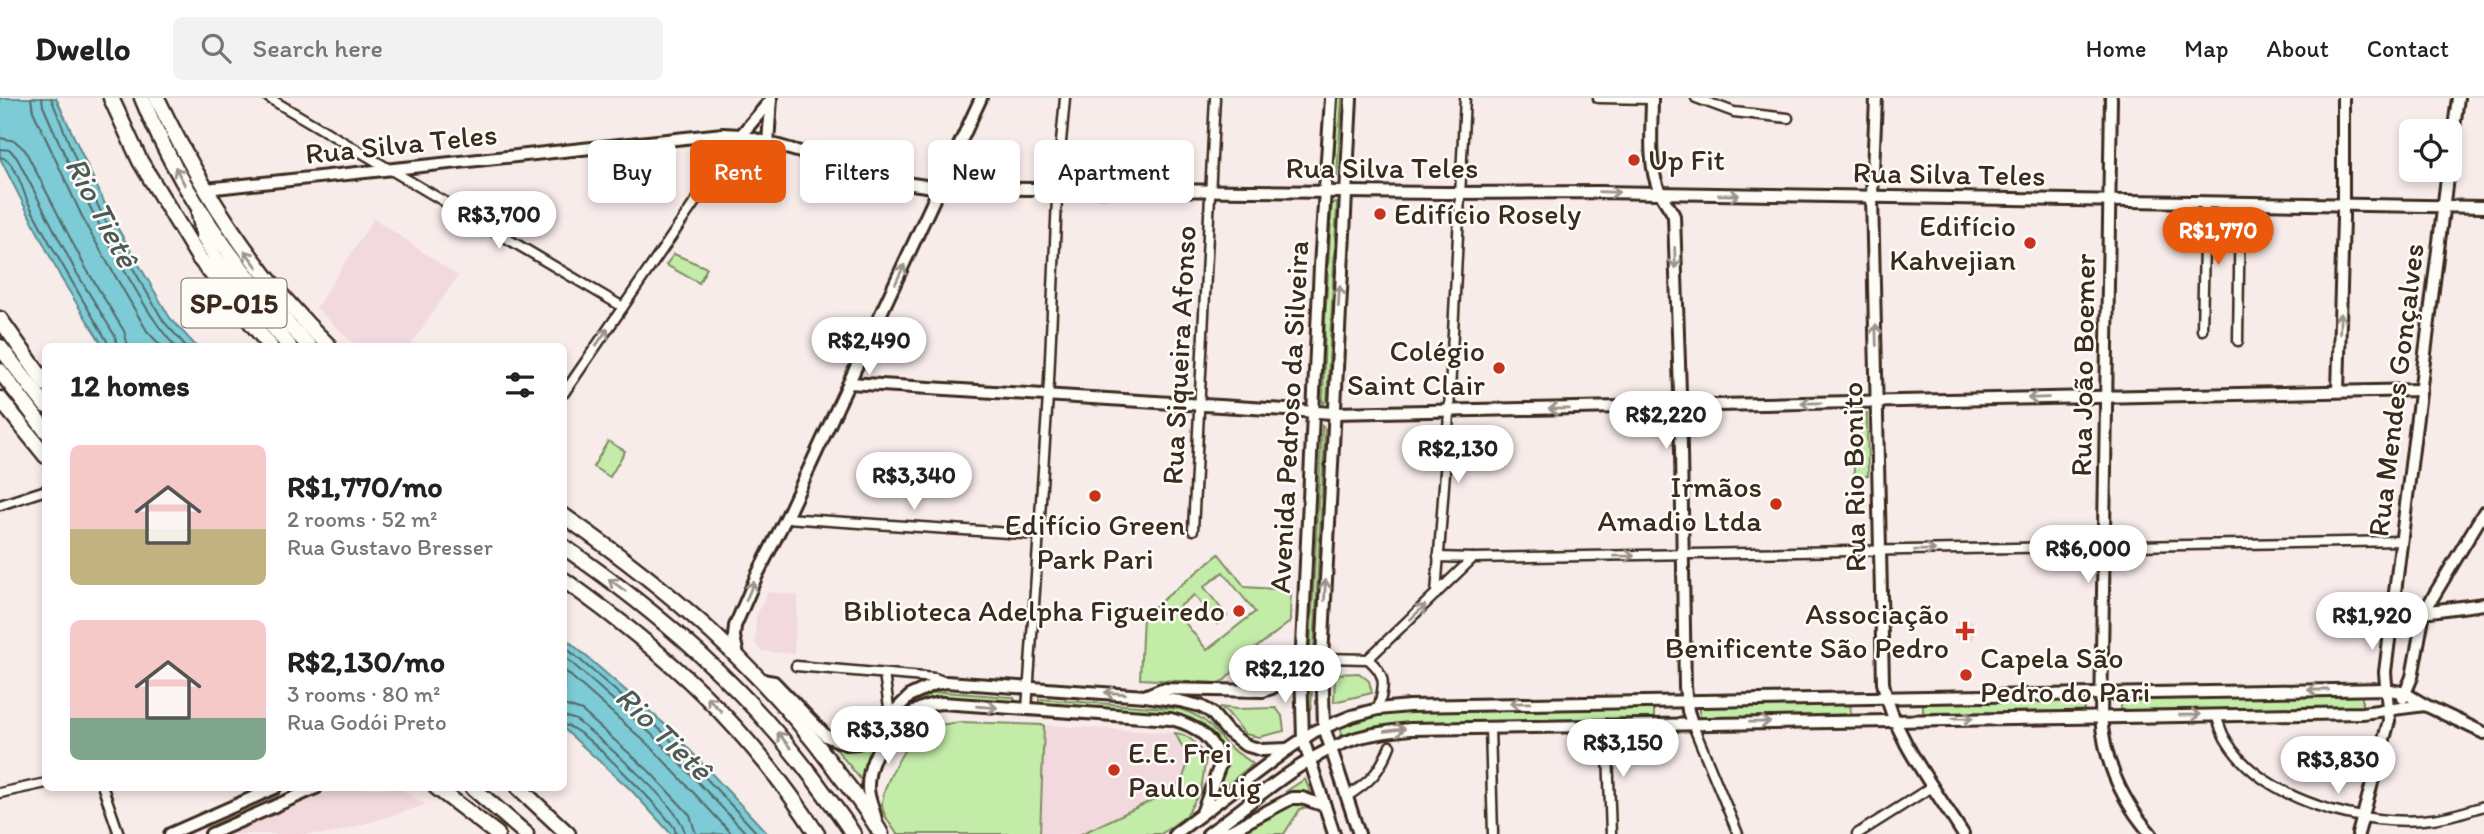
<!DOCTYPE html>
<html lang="en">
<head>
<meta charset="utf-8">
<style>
  body { margin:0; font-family:Itim,sans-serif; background:#f2f2f2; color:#222; height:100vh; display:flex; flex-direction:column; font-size:26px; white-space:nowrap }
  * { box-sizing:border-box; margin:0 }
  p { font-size:23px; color:#767676 }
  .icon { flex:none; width:38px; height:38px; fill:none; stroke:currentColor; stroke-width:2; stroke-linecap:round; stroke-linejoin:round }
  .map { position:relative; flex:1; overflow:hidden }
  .panel { position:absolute; left:42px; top:245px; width:525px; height:448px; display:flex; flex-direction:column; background:#fff; border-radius:10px; box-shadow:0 4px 10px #0003 }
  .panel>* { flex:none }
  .hud { position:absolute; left:588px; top:42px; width:665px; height:63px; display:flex; gap:14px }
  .buttons { position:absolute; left:2399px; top:21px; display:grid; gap:14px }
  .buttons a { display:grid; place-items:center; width:63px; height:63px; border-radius:10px; background:#fff; box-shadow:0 4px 10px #0003; font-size:35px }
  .price { position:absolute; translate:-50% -60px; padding:0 16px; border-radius:24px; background:#fff; color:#222; font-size:23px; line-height:46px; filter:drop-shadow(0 2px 4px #0008) }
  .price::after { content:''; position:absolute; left:50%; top:42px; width:21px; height:16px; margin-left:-10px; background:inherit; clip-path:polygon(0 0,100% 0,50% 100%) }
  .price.active { background:#ea580c; color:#fff }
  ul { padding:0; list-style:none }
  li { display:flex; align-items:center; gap:21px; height:175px; padding:0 28px }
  li span { display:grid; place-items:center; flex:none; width:196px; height:140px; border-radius:10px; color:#555 }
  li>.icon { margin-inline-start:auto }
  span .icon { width:84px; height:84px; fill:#fffc; stroke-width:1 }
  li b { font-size:30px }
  h2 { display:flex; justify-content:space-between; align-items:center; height:84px; padding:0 28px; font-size:30px }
  .pill { padding:0 24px; border-radius:10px; background:#fff; box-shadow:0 4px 10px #0003; font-size:24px; line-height:63px }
  .pill.active { background:#ea580c; color:#fff }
  header { display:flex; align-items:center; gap:42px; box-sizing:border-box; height:98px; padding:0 35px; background:#fff; border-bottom:2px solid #e0e0e0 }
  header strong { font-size:33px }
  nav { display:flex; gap:38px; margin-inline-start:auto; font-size:24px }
  .search { width:490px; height:63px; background:#f2f2f2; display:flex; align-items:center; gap:18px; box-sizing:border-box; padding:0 24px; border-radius:10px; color:#767676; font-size:26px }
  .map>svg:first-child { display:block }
</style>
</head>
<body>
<header>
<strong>Dwello</strong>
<div class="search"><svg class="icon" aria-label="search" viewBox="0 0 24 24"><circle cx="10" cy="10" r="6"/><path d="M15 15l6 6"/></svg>Search here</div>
<nav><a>Home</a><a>Map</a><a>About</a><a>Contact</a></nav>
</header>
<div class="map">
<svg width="2484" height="736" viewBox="0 0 2484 736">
  <rect width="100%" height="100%" fill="#f8eceb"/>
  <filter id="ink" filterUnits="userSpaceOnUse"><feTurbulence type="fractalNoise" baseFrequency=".0143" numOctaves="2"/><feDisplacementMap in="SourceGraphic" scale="14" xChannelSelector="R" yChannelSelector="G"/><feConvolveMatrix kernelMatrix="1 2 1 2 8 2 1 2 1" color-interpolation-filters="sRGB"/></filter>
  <g filter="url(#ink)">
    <g fill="#f2d9dd">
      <path d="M374,120L458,178L410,248H356L316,210Z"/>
      <path d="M768,494L798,497L794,556L761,553L755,545L756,518Z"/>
      <path d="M1957,523H1973L1974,542H1957Z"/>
      <path d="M1044,627L1175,635L1189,660L1182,683L1168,699L1107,722L1081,736H1040Z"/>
      <path d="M337,690H400L426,707L331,736H228Z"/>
    </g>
    <g fill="#c3eca8" stroke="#7f8b63" stroke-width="2" fill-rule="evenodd">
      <path d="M1338,0H1342L1337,80L1333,78Z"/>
      <path d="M1335,104L1337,105L1327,303L1323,305L1325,224L1332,105Z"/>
      <path d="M674,156L707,170L699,185L666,167Z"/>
      <path d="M1853,315H1867L1868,378H1854Z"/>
      <path d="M1322,328L1325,331L1311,610L1309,612L1307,611Z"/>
      <path d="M608,343L625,353L610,379L593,369Z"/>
      <path d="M1219,456L1245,489L1291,492L1290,524L1253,552L1225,582L1218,585L1140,581L1143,518ZM1223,474L1255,514L1207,552L1175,512L1194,497L1217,526L1227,518L1204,489Z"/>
      <path d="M1285,558C1279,576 1268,586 1250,589L1263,574Z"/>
      <path d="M1359,575L1369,583L1372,595L1334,604L1335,576Z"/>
      <path d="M944,594L1010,599H1014L1015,603L1013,605C988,604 961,600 936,601C895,604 874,650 862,683L836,651L854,650L869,645L907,606L933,595Z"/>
      <path d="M2362,597V609L2121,612V600Z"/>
      <path d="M1039,601L1180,611C1208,621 1207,625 1225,645C1233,654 1245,658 1253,666L1213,698L1225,671V662L1217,640L1201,625L1176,617L1039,607Z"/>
      <path d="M2084,601V613L1923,615V603Z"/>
      <path d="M1850,604L1851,616L1700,620V608Z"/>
      <path d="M1654,608V620L1410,625L1385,628L1343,640L1340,629L1384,616L1410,614Z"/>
      <path d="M1219,609L1236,611L1276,610L1282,618L1284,633L1259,639L1245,636L1228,615Z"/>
      <path d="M961,624L1044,627L1040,736H897C892,728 882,717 882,707C882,689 905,645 920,635C932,627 947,626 961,624Z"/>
      <path d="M1175,635C1190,636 1198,648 1206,660L1201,692L1186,718L1161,736H1081L1161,698L1168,699L1182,683L1189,661Z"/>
      <path d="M1305,681L1318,713L1311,708L1300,711L1284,736H1234L1309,695L1299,693L1285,694Z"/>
    </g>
    <g fill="#7bcbd6" stroke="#618b8c" stroke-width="2">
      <path d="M0,0H56L110,117L170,220L196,248H103L61,180L0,60Z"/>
      <path d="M564,539L669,630L768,736H671L631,692L564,631Z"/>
    </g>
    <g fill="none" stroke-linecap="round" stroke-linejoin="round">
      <g stroke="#556a68" stroke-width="2">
        <path d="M31,0L33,13L87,129L147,233L161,248"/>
        <path d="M42,0L43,8C68,66 95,122 127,177C142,202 155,227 175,248"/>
        <path d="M51,0L77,65L104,120L164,224L186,248"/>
        <path d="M0,40L15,43L25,52L84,167L124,233L128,248"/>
        <path d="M0,51L10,52L17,60L75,172L115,238L117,248"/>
        <path d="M0,59C15,61 22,91 28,104C52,152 80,197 107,243L108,248"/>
        <path d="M564,548L664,635L758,736"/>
        <path d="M564,558L658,642L747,736"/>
        <path d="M564,572L651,649L732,736"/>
        <path d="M564,607L582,613L649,673L690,717L696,736"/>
        <path d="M564,618L576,622C599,640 684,711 685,736"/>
        <path d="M564,627C584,629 658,709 674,729L676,736"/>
      </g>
      <g stroke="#3b2a1e" stroke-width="13">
        <g id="street">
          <path d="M269,0L623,209"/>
          <path d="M1598,0L1652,1"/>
          <path d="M1696,0L1734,14L1788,20"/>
          <path d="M2202,232L2205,105"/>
          <path d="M2238,243L2240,105"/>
          <path d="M564,295L741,37"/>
          <path d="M0,407L46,392"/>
          <path d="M786,420L1039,437"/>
          <path d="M1193,432L1215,0"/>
          <path d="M1438,459L1473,460"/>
          <path d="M1436,496L1448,333L1465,0"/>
          <path d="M1322,560L1368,561C1388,578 1384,588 1378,611"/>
          <path d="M1368,561L1473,460L2402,443"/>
          <path d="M796,568L935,580L943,583"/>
          <path d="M884,576L890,616"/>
          <path d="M1027,612L1049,283L1058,77L1065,0"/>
          <path d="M2216,617C2219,625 2221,634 2226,642C2262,703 2366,730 2432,721C2450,719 2467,713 2484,708"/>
          <path d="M1692,625L1738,736"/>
          <path d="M1607,626L1611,736"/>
          <path d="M1490,629L1493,736"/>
          <path d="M103,690L119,736"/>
          <path d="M0,695L46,685"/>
          <path d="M1346,699C1370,684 1379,675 1390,648"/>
          <path d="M1857,736L1933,688"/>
        </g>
      </g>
      <g stroke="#3b2a1e" stroke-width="16">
        <g id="secondary">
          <path d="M1331,0L1320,168L1301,570L1303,641L1334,736"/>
          <path d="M1351,0L1322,560L1324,629L1359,736"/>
          <path d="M1652,0C1652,29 1647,67 1660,94C1664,103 1670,109 1674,118L1680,294L1685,589L1688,613L1692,625"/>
          <path d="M1876,0L1872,98L1883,585C1894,640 1934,689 1963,736"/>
          <path d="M2111,0L2101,618C2104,663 2121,702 2151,736"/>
          <path d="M741,37L771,2"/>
          <path d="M768,46L771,0"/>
          <path d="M2450,59L2458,0"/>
          <path d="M206,91L723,36L741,37L912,86L940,90L1448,95L1599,94L2484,109"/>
          <path d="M849,285L1333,315L2421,292"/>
          <path d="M2338,293L2343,120V0"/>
          <path d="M2392,518L2484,506"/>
          <path d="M738,557L734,539L735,528L757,477L786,420L981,0"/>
          <path d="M762,582L774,584L826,638L846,646L858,645L868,639L911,597L935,586L946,584L1145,598L1180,603L1200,608L1211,614L1227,633L1245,647L1262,652L1288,651"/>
          <path d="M1147,597L1162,591L1263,593L1272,590L1301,570"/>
          <path d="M2403,600L2412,579L2424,514L2484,414"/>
          <path d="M876,722C874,711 868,700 868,690C867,652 904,607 942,605L1171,621C1195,627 1216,641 1220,667L1202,715"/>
          <path d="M170,736L275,690"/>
          <path d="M211,736L316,690"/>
          <path d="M1175,736L1288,651L1315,633L1352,618L1378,611L1409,608L2386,591L2405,595L2425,607L2484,635"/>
          <path d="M1208,736C1254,703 1303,657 1357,640C1374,635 1392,633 1410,631L2362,615L2425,607"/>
          <path d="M1217,736L1232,732L1292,700H1302L1325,708"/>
          <path d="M2358,736L2389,623L2385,574L2448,72"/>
        </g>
      </g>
      <g stroke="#3b2a1e" stroke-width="19">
        <g id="highway">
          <path d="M111,0L140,63L199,160L270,248"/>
          <path d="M142,0C180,94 239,176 309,248"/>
          <path d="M157,0C201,92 255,177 329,248"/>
          <path d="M199,115L204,140L216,160L289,248"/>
          <path d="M0,221L46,286"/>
          <path d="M0,249L46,308"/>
          <path d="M0,273L46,333"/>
          <path d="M0,301L46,358"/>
          <path d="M564,418C669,491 762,570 838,675C853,695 869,714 881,736"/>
          <path d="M564,449C661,516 745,589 816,684C828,701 842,718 853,736"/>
          <path d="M564,482C667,555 748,629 817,736"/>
          <path d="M437,690L497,736"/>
          <path d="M473,690L526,736"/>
          <path d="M519,690L568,736"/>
        </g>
      </g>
      <use href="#street" stroke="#fdfcf7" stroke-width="8"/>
      <use href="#secondary" stroke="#fdfcf7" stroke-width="10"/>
      <use href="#highway" stroke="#fdfcf7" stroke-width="14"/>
    </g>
    <defs><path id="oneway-shaft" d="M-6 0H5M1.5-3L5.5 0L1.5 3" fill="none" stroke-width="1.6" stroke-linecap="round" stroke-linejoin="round" transform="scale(1.75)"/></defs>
    <g stroke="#9c938a">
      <use href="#oneway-shaft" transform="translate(180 78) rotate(-118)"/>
      <use href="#oneway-shaft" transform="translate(1609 94) rotate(2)"/>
      <use href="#oneway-shaft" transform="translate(1729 97) rotate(1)"/>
      <use href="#oneway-shaft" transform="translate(1675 160) rotate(88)"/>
      <use href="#oneway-shaft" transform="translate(251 161) rotate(-128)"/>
      <use href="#oneway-shaft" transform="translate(900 176) rotate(-65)"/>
      <use href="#oneway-shaft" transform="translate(1339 198) rotate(-87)"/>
      <use href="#oneway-shaft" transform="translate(2340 225) rotate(-88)"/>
      <use href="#oneway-shaft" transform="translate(1876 237) rotate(-92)"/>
      <use href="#oneway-shaft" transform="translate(602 239) rotate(-55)"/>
      <use href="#oneway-shaft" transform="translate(2038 300) rotate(178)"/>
      <use href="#oneway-shaft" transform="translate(1811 305) rotate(179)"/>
      <use href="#oneway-shaft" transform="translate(1559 311) rotate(179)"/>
      <use href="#oneway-shaft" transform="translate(1925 452) rotate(-1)"/>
      <use href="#oneway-shaft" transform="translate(1624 458) rotate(-1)"/>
      <use href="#oneway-shaft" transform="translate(617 487) rotate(-144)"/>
      <use href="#oneway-shaft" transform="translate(1325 492) rotate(-87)"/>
      <use href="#oneway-shaft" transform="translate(750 493) rotate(-67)"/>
      <use href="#oneway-shaft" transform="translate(1418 514) rotate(-44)"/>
      <use href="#oneway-shaft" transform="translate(2318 592) rotate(-180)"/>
      <use href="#oneway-shaft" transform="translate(1115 595) rotate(-176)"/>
      <use href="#oneway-shaft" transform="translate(1520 605) rotate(179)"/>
      <use href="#oneway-shaft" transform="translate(714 606) rotate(-134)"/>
      <use href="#oneway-shaft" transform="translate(987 609) rotate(4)"/>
      <use href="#oneway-shaft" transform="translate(2190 617) rotate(-1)"/>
      <use href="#oneway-shaft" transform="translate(1963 620) rotate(-1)"/>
      <use href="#oneway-shaft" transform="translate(1760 624) rotate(-1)"/>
      <use href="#oneway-shaft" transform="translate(1395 632) rotate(-7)"/>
      <use href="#oneway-shaft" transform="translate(784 642) rotate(-130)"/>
    </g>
  </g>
  <g fill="#c8321e" stroke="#fdfcf7" stroke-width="2.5">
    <circle cx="1634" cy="62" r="7"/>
    <circle cx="1380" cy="116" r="7"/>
    <circle cx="2030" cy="145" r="7"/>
    <circle cx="1499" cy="270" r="7"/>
    <circle cx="1095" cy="398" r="7"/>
    <circle cx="1776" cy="406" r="7"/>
    <circle cx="1239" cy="513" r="7"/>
    <path d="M1961.5 522.5h7v7h7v7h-7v7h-7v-7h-7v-7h7z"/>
    <circle cx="1966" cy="577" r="7"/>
    <circle cx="1114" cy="672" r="7"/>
  </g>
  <g text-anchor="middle" stroke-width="5" stroke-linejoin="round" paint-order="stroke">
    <rect fill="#fdfcf7" stroke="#75695f" stroke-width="2" x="181.5" y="180.5" width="105" height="49" rx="5"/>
    <g font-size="28" font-weight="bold" fill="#3b2a1e">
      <text x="234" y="215">SP-015</text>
    </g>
    <g font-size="30" fill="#3b2a1e" stroke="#fdfcf7">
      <text transform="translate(401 46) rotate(-6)" y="10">Rua Silva Teles</text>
      <text x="1382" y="80">Rua Silva Teles</text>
      <text transform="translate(1949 76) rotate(1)" y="10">Rua Silva Teles</text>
      <text transform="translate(1179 257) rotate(-87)" y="10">Rua Siqueira Afonso</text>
      <text transform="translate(2083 267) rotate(-89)" y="10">Rua João Boemer</text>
      <text transform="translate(2396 292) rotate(-83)" y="10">Rua Mendes Gonçalves</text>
      <text transform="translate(1289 319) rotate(-87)" y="10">Avenida Pedroso da Silveira</text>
      <text transform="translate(1854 379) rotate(-91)" y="10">Rua Rio Bonito</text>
    </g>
    <g font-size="30" fill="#3b2a1e" stroke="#fdfcf7" text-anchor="end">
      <text x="1648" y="72" text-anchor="start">Up Fit</text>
      <text x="1394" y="126" text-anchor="start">Edifício Rosely</text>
      <text x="2016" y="138">Edifício<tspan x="2016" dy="34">Kahvejian</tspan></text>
      <text x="1485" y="263">Colégio<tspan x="1485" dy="34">Saint Clair</tspan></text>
      <text x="1762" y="399">Irmãos<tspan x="1762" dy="34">Amadio Ltda</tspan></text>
      <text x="1095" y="437" text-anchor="middle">Edifício Green<tspan x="1095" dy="34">Park Pari</tspan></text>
      <text x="1225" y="523">Biblioteca Adelpha Figueiredo</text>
      <text x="1949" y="526">Associação<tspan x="1949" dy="34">Benificente São Pedro</tspan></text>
      <text x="1980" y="570" text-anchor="start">Capela São<tspan x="1980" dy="34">Pedro do Pari</tspan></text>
      <text x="1128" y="665" text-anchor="start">E.E. Frei<tspan x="1128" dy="34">Paulo Luig</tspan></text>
    </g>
    <g font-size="32" font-style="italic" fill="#4e5a55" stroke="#fdfcf7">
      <text transform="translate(102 114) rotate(62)" y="11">Rio Tietê</text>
      <text transform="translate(664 635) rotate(44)" y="11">Rio Tietê</text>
    </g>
  </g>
</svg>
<div class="buttons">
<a><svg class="icon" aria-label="locate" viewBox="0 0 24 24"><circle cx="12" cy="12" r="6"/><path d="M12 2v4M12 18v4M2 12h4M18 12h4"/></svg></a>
</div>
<b class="price" style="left:499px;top:153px">R$3,700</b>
<b class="price active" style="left:2218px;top:169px">R$1,770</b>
<b class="price" style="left:869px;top:279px">R$2,490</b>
<b class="price" style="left:1666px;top:353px">R$2,220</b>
<b class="price" style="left:1458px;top:387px">R$2,130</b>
<b class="price" style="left:914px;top:414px">R$3,340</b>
<b class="price" style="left:2088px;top:487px">R$6,000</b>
<b class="price" style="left:2372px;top:554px">R$1,920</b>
<b class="price" style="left:1285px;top:607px">R$2,120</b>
<b class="price" style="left:888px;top:668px">R$3,380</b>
<b class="price" style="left:1623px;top:681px">R$3,150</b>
<b class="price" style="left:2338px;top:698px">R$3,830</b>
<div class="hud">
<a class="pill">Buy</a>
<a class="pill active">Rent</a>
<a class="pill">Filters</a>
<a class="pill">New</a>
<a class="pill">Apartment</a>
</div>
<section class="panel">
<h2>12 homes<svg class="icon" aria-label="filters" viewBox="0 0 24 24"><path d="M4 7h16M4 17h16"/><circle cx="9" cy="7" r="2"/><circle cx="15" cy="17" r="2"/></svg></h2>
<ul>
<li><span style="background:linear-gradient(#f6c9c9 60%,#c2b280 0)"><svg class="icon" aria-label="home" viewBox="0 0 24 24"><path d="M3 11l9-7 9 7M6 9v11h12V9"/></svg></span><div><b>R$1,770/mo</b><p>2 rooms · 52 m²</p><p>Rua Gustavo Bresser</p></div></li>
<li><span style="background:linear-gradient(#f6c9c9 70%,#7fa58c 0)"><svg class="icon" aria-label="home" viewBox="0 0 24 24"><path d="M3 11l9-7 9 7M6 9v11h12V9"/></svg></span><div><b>R$2,130/mo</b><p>3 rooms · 80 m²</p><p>Rua Godói Preto</p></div></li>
</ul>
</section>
</div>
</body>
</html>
